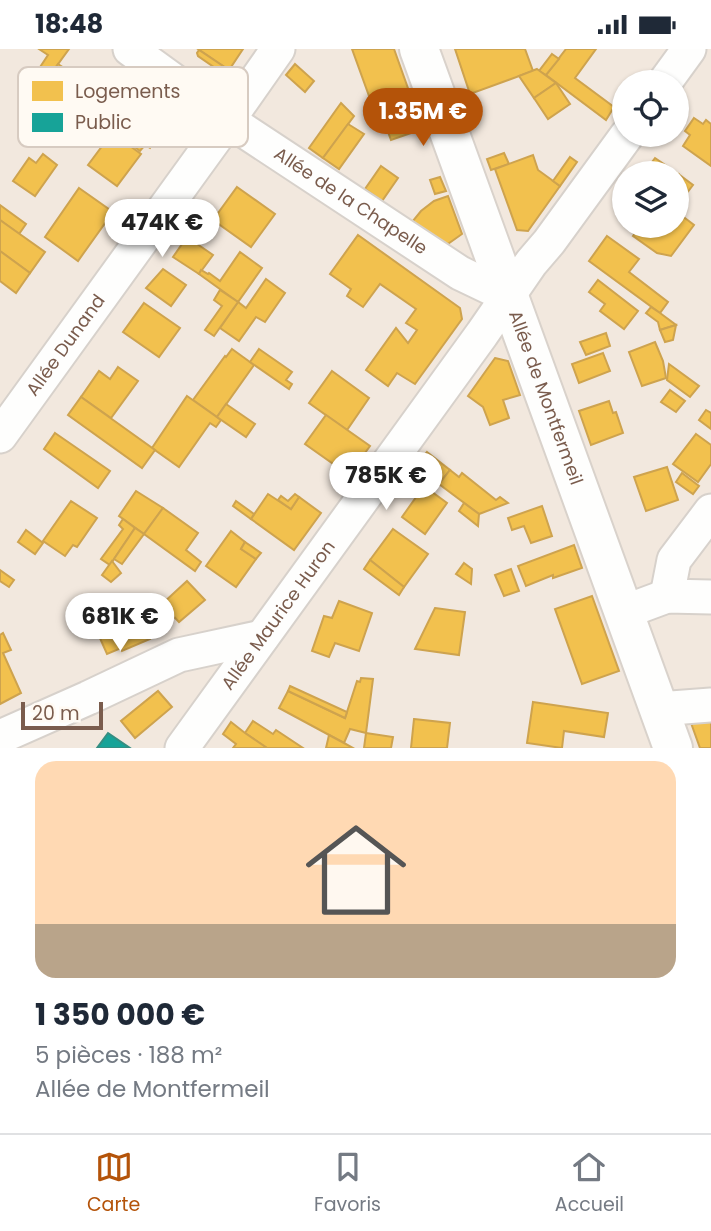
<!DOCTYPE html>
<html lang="fr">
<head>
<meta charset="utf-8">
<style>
  body { margin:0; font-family:Poppins,sans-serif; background:#f2f2f3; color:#1f2937; height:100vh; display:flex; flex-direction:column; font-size:26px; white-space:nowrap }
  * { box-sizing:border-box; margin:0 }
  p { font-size:23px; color:#747a83 }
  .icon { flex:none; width:38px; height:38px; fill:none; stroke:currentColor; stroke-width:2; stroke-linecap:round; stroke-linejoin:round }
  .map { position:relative; height:699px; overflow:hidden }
  .drawer { display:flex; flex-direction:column; background:#fff; flex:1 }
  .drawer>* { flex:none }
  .tools { position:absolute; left:612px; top:21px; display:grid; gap:14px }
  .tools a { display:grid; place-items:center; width:77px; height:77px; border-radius:50%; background:#fff; box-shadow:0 2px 5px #0004; font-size:35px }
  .scale { position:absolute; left:21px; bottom:18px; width:82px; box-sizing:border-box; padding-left:7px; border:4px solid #7a5c4d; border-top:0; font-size:19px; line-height:24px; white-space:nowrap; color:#7a5c4d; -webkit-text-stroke:5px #fffaf3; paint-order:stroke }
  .price { position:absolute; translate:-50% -60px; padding:0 16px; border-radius:24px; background:#fff; color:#222; font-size:23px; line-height:46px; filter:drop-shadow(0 2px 4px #0008) }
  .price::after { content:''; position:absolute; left:50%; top:42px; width:21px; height:16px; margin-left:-10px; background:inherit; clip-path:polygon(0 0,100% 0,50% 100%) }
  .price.on { background:#b45309; color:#fff }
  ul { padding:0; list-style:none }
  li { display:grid; align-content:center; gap:14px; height:371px; padding:0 35px }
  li+li { border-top:2px solid #e0e1e3 }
  li span { display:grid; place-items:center; height:217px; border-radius:21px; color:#555 }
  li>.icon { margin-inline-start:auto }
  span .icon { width:126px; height:126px; fill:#fffc; stroke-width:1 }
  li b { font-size:30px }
  .status { display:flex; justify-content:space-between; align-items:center; height:49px; padding:0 35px; background:#fff; direction:ltr }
  .status svg { height:19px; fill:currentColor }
  .tabs { display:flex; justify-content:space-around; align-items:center; height:98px; border-top:2px solid #e0e1e3; background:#fff; font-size:19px; color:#747a83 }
  .tabs a { display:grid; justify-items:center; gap:4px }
  .tabs .on { color:#b45309 }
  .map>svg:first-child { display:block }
</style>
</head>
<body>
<div class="status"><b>18:48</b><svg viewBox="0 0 49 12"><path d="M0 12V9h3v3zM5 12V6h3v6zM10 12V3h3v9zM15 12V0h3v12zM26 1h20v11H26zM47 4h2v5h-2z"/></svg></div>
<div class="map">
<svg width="711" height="699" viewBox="0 0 711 699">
  <rect width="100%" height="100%" fill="#f9f5f0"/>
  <path fill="#f2e8de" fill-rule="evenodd" d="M0,0H711V699H0ZM625,33H677V86H625ZM625,124H677V177H625Z"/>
  <g fill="#f2c14e" stroke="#cea34e" stroke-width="2">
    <path d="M39,0H69L32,51L23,44L48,6Z"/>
    <path d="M198,0H243L229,21Z"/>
    <path d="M352,0H394L410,45L373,58Z"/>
    <path d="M455,0H525L533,22L470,45Z"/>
    <path d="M566,0H596L575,29L614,58L606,71L546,26Z"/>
    <path d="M199,1L226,19L224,23H221L198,7L197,4Z"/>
    <path d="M552,5L559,10L546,26L539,22Z"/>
    <path d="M58,15L75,26L78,23L94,34L71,67L37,44Z"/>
    <path d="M295,15L314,32L305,43L286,26Z"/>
    <path d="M537,20L556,34L534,49L519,27Z"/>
    <path d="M556,34L570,55L548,70L534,49Z"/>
    <path d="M410,45L423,80L391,91L378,56Z"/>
    <path d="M341,54L354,67L323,109L309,99Z"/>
    <path d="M126,57L161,82L150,99L145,96L140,102L110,80Z"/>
    <path d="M694,69L703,75L706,71L711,75V117L683,97L690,86L685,82Z"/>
    <path d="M348,75L364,85L339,120L323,109Z"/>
    <path d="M112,84L141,105L117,137L88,116Z"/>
    <path d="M504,104L509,115L491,121L487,110Z"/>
    <path d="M43,105L57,116L35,147L13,132L29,109L36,114Z"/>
    <path d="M533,106L538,121L560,137L528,182L517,181L495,120Z"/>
    <path d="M570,108L577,113L560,137L553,132Z"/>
    <path d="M655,109L677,124H644Z"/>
    <path d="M381,117L398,129L382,152L365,140Z"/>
    <path d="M677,124L693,136L677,157Z"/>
    <path d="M440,128L446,142L435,145L430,131Z"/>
    <path d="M237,138L275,165L251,198L213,171Z"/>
    <path d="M79,139L113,163L78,212L45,188Z"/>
    <path d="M448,147L462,185L445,197L412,173L421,162L434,152Z"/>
    <path d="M0,156L26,175L19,185L0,171Z"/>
    <path d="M677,163L694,176L671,207L657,204L633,187L640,177H677Z"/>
    <path d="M0,171L45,203L30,224L0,202Z"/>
    <path d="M358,186L460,259L462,270L415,335L397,324L388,337L366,321L396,279L408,294L417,281L406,274L416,260L380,235L363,258L347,247L351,240L330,225Z"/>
    <path d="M607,187L639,210L629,223L668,253L660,264L589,212Z"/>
    <path d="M187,188L213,206L199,225L173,208Z"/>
    <path d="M0,202L30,224L16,244L0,232Z"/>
    <path d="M240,203L262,219L238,253L199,225L201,221L208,225L209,224L220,232Z"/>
    <path d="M163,220L186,236L171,257L146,239Z"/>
    <path d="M266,230L285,244L265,273L256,268L239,292L220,279L238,253L246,259Z"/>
    <path d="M598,231L638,262L624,280L600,262L605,255L589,243Z"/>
    <path d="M220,241L238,253L214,287L205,281L222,257L214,251Z"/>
    <path d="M144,254L180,279L159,308L123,283Z"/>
    <path d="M651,258L660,264L676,276L660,281L658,273L646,264Z"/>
    <path d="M676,276L673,291L665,293L660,281Z"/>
    <path d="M606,284L610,297L586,306L580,293Z"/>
    <path d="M655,293L663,312L666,329L642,337L629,303Z"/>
    <path d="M232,300L254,316L217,368L193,351L225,307L226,308Z"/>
    <path d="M259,300L292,323L286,331L292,335L289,340L250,313Z"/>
    <path d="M603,304L610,322L579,334L572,315Z"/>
    <path d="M495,309L508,312L520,346L503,351L509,369L490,376L483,358L468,347Z"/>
    <path d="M669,315L699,337L690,348L667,331Z"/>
    <path d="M118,318L138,332L111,369L81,348L99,322L110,330Z"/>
    <path d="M332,322L369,349L347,381L309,354Z"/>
    <path d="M670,341L685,352L676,363L661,353Z"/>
    <path d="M187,347L221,371L216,378L210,374L179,418L152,399Z"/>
    <path d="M81,348L155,401L142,419L68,366Z"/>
    <path d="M609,352L613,364L616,363L623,384L591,396L579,362Z"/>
    <path d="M226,355L255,375L246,388L217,368Z"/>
    <path d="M706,361L711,364V380L699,371Z"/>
    <path d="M326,366L370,397L349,426L305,395Z"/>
    <path d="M55,384L110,422L98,439L44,400Z"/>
    <path d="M696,385L711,396V415L698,433L673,415Z"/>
    <path d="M427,403L450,421L439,435L416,417Z"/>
    <path d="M667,418L678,451L646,462L634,428Z"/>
    <path d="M450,421L459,428L462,424L496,451L500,448L508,454L479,465L439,435Z"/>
    <path d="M682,424L699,437L693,445L676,433Z"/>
    <path d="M424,437L447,454L425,485L402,468Z"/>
    <path d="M136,442L163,459L144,485L119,467Z"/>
    <path d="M268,445L291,460L299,448L321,464L294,501L251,470Z"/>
    <path d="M295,445L299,448L291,460L278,451L281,447L288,452Z"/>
    <path d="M71,452L97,469L77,498L73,496L65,507L43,492Z"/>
    <path d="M236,452L254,465L251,470L233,457Z"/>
    <path d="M464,454L479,465L478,477L459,462Z"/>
    <path d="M542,457L552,487L531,494L524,477L512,481L508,469Z"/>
    <path d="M163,459L198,484L186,501L201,513L195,522L144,485Z"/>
    <path d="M123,470L135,479L110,516L101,510L123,480L119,476Z"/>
    <path d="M135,479L144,485L122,515L114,510Z"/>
    <path d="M393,480L428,505L404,538L370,511Z"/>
    <path d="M26,481L43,494L35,505L18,493Z"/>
    <path d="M231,482L245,493L241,500L256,510L236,538L206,517Z"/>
    <path d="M245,493L261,504L256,510L241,500Z"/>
    <path d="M574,496L582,519L553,529V526L526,537L518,517Z"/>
    <path d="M370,511L404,538L399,546L364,520Z"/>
    <path d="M112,512L121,524L111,533L102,526Z"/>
    <path d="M464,514L472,520L471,535L456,525Z"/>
    <path d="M511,520L519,542L504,547L495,526Z"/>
    <path d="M0,521L14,531L9,538L0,532Z"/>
    <path d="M187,532L205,551L179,573L162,555Z"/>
    <path d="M592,547L619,622L582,635L555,560Z"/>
    <path d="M339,552L372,564L359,602L335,594L329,608L312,602L324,567L332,569Z"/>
    <path d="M435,559L465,563L459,606L415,600Z"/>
    <path d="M139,565L150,590L122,602L121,599L107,605L95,578L110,571L113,576Z"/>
    <path d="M3,584L11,601L3,604L21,644L0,655V586Z"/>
    <path d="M361,629L373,630L366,684L350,680L344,694L279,659L288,642L345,669L357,632L360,633Z"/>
    <path d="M290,637L347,663L345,669L288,642Z"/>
    <path d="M158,642L172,658L135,689L121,672Z"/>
    <path d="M533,653L608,664L604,688L564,682L562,699L527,694Z"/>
    <path d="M414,670L450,674L447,699H411Z"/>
    <path d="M253,672L273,685L276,681L303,699H267L245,684Z"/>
    <path d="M231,673L245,684L267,699H233L236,695L223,685Z"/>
    <path d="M711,673V699H700L691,674Z"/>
    <path d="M366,684L393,688L391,699H364Z"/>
    <path d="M329,686L344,694L353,699H326Z"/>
  </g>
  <path fill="#17a398" stroke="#358e82" stroke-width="2" d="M108,684L130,699H97Z"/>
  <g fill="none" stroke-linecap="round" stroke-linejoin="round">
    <g stroke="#d7d1cb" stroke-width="37">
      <g id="minor">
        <path id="s1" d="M130,0L228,71L460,224L508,247"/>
        <path d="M665,33L689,0"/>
        <path id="s2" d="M0,387L217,87L278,0"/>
        <path d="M667,547L674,511L711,462"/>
        <path d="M624,563L667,547L711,548"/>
        <path d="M658,660L711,656"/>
        <path d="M0,688L88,649L179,606L262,588"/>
        <path id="s3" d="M182,699L482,285L531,214L549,193L627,86"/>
      </g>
    </g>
    <g stroke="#d9d2cb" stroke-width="42">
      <g id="secondary">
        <path id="s4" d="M419,0L673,699"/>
      </g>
    </g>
    <use href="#minor" stroke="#fefefd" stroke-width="33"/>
    <use href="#secondary" stroke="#fefefd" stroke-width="38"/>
  </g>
  <g text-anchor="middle" stroke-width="7" stroke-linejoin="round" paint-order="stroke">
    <g font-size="18" fill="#7a5c4d" stroke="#fffaf3">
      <text dy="6" stroke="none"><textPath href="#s1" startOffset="268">Allée de la Chapelle</textPath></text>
      <text dy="6" stroke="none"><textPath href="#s2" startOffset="112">Allée Dunand</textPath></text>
      <text dy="6" stroke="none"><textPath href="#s4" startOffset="371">Allée de Montfermeil</textPath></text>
      <text dy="6" stroke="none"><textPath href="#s3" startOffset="164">Allée Maurice Huron</textPath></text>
    </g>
  </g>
  <rect x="18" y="18" width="230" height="80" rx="10" fill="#fffaf3" stroke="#d7cbc1" stroke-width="2"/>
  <rect x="32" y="32" width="31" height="20" fill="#f2c14e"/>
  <rect x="32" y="64" width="31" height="19" fill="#17a398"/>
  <g font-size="19" fill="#7a5c4d">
    <text x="75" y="49">Logements</text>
    <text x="75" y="80">Public</text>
  </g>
</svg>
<div class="tools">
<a><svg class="icon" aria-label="locate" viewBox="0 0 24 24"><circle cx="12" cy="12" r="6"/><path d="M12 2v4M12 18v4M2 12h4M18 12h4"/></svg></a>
<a><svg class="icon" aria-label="layers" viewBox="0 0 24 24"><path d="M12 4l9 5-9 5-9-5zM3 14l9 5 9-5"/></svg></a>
</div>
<div class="scale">20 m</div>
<b class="price on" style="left:423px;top:99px">1.35M €</b>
<b class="price" style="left:162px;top:210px">474K €</b>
<b class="price" style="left:386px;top:463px">785K €</b>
<b class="price" style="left:120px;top:604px">681K €</b>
</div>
<section class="drawer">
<ul>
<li><span style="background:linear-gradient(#ffd9b3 75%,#b9a48a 0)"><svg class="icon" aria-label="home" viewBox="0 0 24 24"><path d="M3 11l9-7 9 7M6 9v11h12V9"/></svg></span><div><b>1 350 000 €</b><p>5 pièces · 188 m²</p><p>Allée de Montfermeil</p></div></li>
</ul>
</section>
<nav class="tabs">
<a class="on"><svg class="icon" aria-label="map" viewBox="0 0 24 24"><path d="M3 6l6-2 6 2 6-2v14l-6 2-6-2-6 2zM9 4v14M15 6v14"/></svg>Carte</a>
<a><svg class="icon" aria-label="saved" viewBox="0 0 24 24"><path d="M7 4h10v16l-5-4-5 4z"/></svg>Favoris</a>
<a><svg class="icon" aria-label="home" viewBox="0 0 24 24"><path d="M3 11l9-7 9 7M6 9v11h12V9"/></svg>Accueil</a>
</nav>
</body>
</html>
